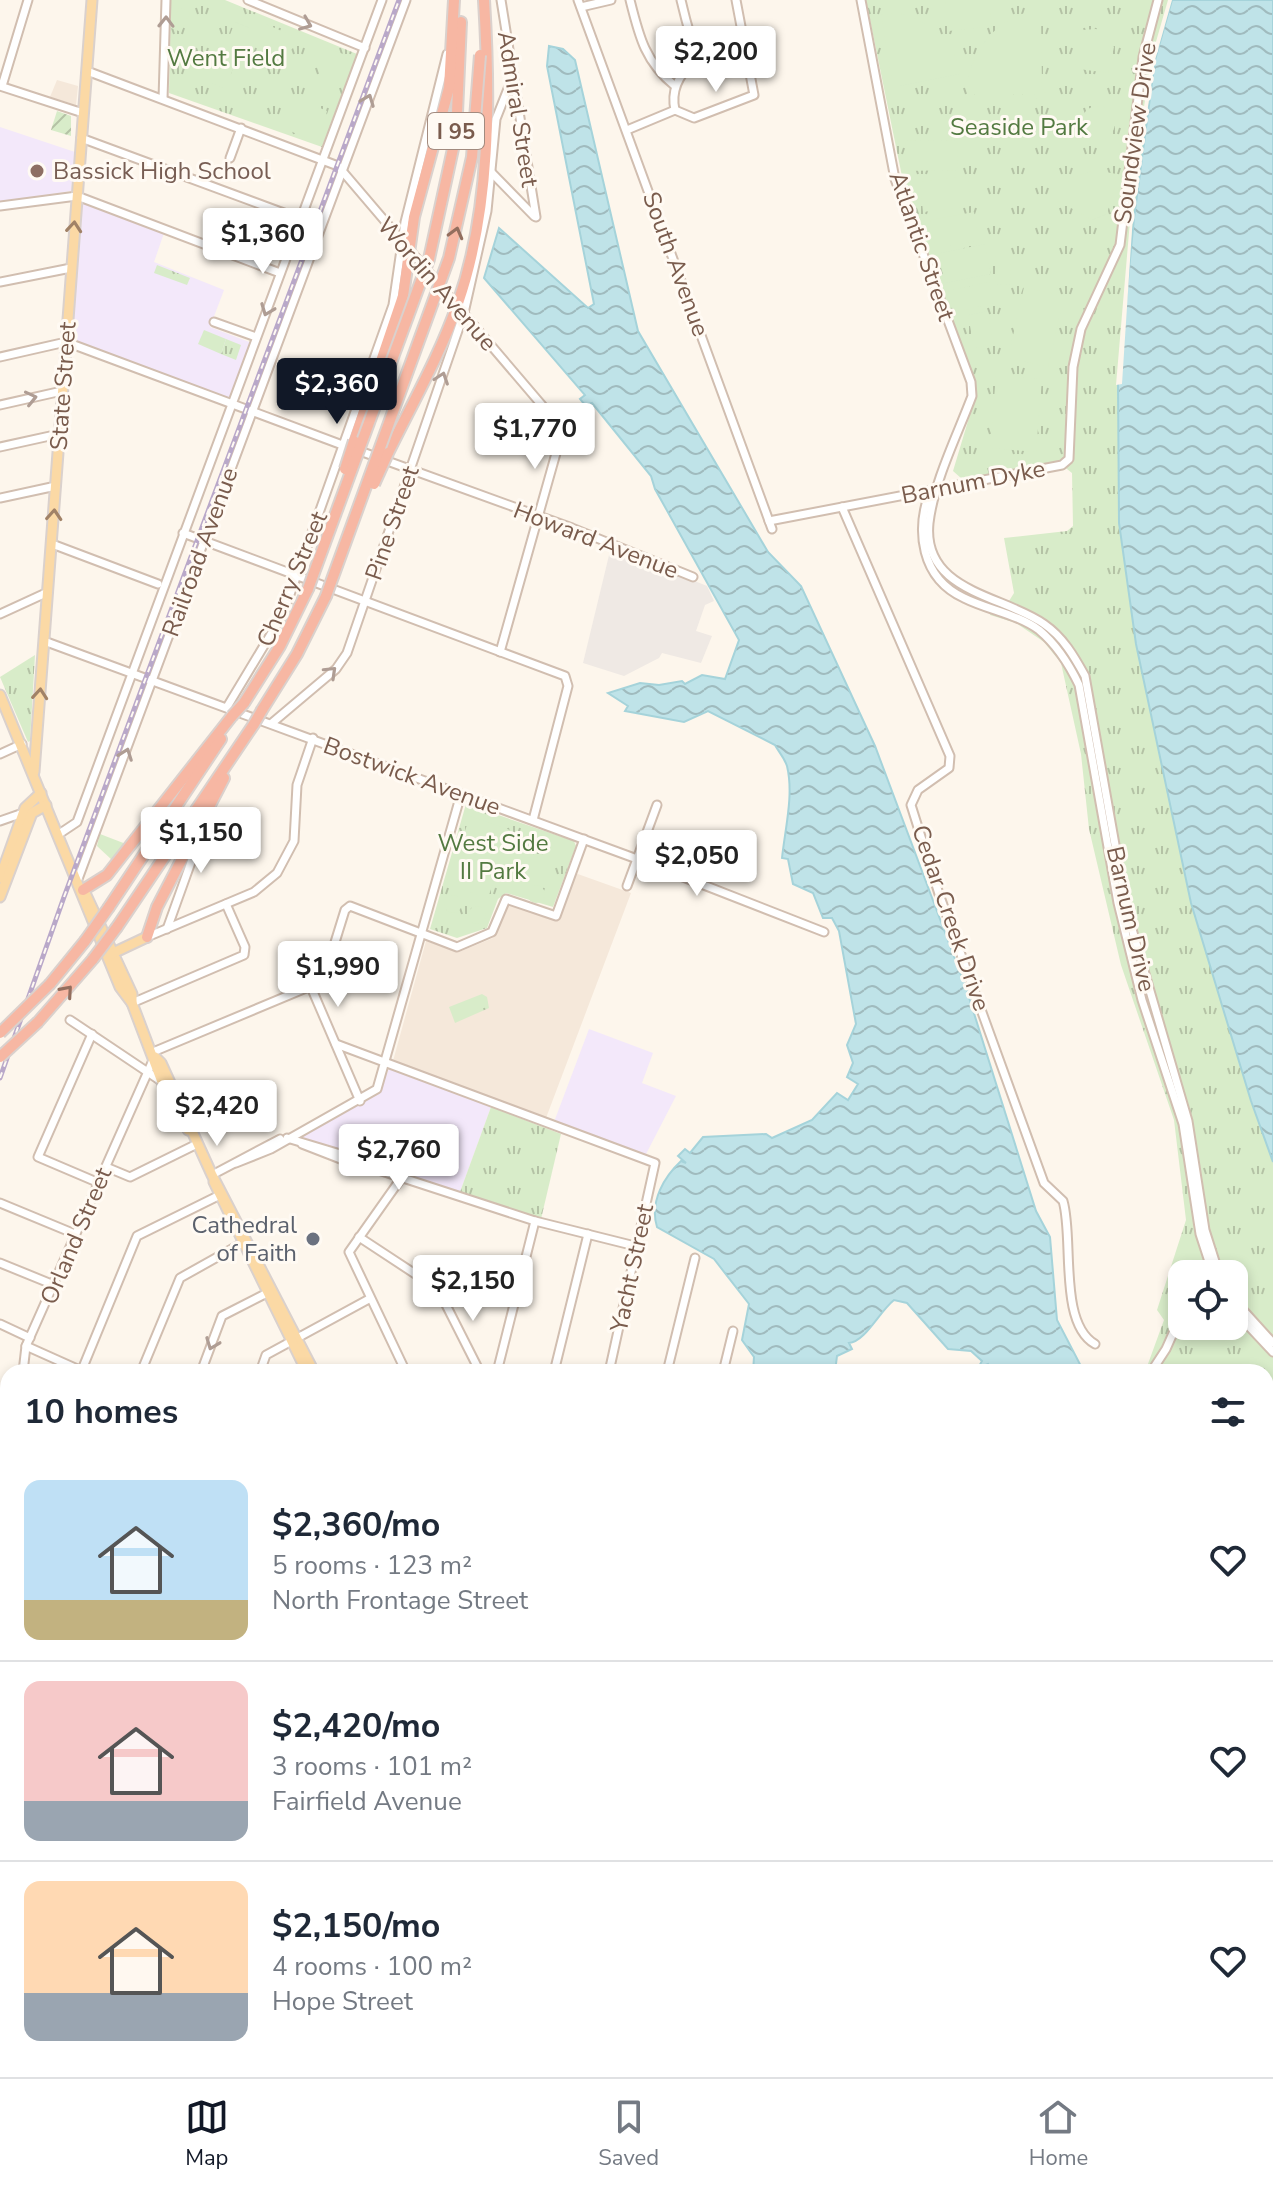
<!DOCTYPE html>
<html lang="en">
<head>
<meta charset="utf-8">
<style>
  body { margin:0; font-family:"Nunito Sans",sans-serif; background:#f2f2f3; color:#1f2937; height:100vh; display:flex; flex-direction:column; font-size:30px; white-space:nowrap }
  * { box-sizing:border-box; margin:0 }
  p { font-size:26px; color:#747a83 }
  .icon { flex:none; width:44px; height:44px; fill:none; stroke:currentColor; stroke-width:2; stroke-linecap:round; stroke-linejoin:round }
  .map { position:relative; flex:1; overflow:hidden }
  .sheet { position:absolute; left:0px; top:1364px; width:1274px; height:714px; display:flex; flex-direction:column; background:#fff; border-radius:24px 24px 0 0; box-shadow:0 4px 12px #0003 }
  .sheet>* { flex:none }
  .controls { position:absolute; left:1168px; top:1260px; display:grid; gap:16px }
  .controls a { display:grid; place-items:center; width:80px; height:80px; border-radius:16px; background:#fff; box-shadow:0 4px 12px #0003; font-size:40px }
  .price { position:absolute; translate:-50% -68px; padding:0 18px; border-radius:8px; background:#fff; color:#222; font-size:26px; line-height:52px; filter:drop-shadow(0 2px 4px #0008) }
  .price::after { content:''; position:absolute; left:50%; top:48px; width:24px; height:18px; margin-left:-12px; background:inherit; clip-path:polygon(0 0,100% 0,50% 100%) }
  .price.active { background:#111827; color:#fff }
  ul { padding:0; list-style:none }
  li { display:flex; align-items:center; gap:24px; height:200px; padding:0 24px }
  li+li { border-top:2px solid #e0e1e3 }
  li span { display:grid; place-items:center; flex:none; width:224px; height:160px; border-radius:16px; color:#555 }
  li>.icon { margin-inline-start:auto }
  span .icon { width:96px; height:96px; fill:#fffc; stroke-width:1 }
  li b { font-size:34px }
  h2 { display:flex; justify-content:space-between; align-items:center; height:96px; padding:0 24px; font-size:34px }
  .tab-bar { display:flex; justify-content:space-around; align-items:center; height:112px; border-top:2px solid #e0e1e3; background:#fff; font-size:22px; color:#747a83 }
  .tab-bar a { display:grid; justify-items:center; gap:4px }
  .tab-bar .active { color:#111827 }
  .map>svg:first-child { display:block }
</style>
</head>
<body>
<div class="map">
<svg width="1273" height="2077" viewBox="0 0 1273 2077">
  <defs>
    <pattern id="park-tufts" width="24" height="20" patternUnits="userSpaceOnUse" patternTransform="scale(2)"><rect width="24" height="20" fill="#d8ecc9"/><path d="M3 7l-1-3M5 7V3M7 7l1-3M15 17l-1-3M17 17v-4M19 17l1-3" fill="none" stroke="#b4c2a5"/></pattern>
    <pattern id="garden-furrows" width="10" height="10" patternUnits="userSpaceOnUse" patternTransform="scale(2)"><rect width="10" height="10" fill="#d8ecc9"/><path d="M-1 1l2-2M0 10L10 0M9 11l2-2" fill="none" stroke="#b4c2a5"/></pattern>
    <pattern id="water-waves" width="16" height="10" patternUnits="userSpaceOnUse" patternTransform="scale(2)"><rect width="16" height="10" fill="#bfe3e8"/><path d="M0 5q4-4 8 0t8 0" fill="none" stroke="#a0bbbe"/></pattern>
  </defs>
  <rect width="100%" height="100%" fill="#fdf6ec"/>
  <g fill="#f5e8da">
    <path d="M57,80L78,86L76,105L50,97Z"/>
    <path d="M575,873L631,893L546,1118L393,1061L426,941L459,952L493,938L509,903L557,921Z"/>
  </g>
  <path fill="#efe9e4" d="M611,547L707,586L714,601L705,605L696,631L712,636L701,663L662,653L659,658L624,676L583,663Z"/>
  <g fill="#f3e8fa">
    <path d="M0,127L75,152L71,191L0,202Z"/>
    <path d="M82,203L164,233L154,262L224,290L210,327L252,343L231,398L71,340Z"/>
    <path d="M589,1029L653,1053L642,1083L676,1096L645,1156L554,1122Z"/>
    <path d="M389,1069L491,1107L460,1192L303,1138L302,1134L377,1095Z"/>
  </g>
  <g fill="url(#park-tufts)" fill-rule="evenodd">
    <path d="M171,0H225L357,54L322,147L169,93Z"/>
    <path d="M866,0H1172L1155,60L1134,218L1118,383L1119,523L1136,644L1191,903L1251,1101L1273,1162V1491L1266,1489V1372H1145L1164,1320L1157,1310L1186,1220L1174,1120L1121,965L1089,829L1081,754L1061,663L1044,642L1016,623L990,615L993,596L1009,601L1014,593L1004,538L1067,531L1073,526L1072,473L1057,461L962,479L953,471L977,391L905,191ZM1182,1274H1234V1326H1182Z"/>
    <path d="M739,40L744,62L719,67L705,57Z"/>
    <path d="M157,265L190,278L187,285L154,273Z"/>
    <path d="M226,339L241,345L236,360L221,354Z"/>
    <path d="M35,655L30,741L28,742L0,677Z"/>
    <path d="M466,804L574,841L576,846L553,907L506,893L498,899L487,928L457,938L430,929Z"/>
    <path d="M482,994L487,997L489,1008L455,1023L449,1007Z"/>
    <path d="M491,1107L561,1134L541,1219L460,1192Z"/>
    <path d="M187,2070H292L294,2077H188Z"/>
  </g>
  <path fill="url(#garden-furrows)" d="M57,111L71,116V136L51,130Z"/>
  <g fill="#d8ecc9">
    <path d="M945,0H989L992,26L949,31Z"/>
    <path d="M179,7L190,12L181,32L171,28Z"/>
    <path d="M1041,10L1042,88L1046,94L1043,98L1037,99L1034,94H967C967,53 998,13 1041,10Z"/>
    <path d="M898,13C931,21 955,40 960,74L900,86L892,80L881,15Z"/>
    <path d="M235,22L250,28L225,89L211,83Z"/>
    <path d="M266,24L295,37L293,48L277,63L256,55Z"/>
    <path d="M1096,29L1106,34L1114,47L1108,73L1079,69L1075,65L1082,30Z"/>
    <path d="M320,46L349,56L341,81H331L320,74L314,56Z"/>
    <path d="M311,104L327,111L319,143L290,131L291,116Z"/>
    <circle cx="1098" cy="123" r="17"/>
    <path d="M957,140L958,170L906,171L905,141Z"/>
    <path d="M1093,170L1117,174L1107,214L1092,220L1057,200L1070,179Z"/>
    <path d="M968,176L971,206L923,212L920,182Z"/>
    <path d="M974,212L979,240L936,249L930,220Z"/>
    <path d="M985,244L991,274L946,283L940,253Z"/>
    <path d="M995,254H1010L1011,284L996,285Z"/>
    <path d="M989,282L994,303L956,312L951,290Z"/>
    <path d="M1024,287L1064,296L1048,367L1008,358Z"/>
    <path d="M988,311L993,344L974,348L968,315Z"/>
    <path d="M204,330L226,339L221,354L198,344Z"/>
    <path d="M996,375L1042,379L1036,452L990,448Z"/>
    <path d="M470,816L510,830L503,851L508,850L521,864L501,880L496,875L488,898L447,884Z"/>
    <path d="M100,834L126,844L113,861L97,846Z"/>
    <circle cx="536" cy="894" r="9"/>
    <circle cx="453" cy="904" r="9"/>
    <circle cx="477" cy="915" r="9"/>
  </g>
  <g fill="url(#water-waves)" stroke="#a5d3da" stroke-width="2">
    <path d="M1172,0H1273V1162L1251,1101L1191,903L1136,644L1119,523L1118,383L1134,218L1155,60Z"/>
    <path d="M549,46L563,49L575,60L638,331L768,552L801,586L875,746L967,991L1036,1211L1050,1237L1057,1320L1084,1372H992L988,1364L978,1368L982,1361L971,1351L948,1349L907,1303L894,1300C879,1312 865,1342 849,1343L852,1349L837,1356L835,1372H753L754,1357L742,1340L749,1304L714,1259L657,1227C649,1201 665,1176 681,1161L686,1163L678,1156L685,1149L690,1153L703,1137L766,1134L772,1138L812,1120L837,1093L848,1100L858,1084L847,1077L853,1063L847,1045L856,1024L839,931L832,918H823L813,893L793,884L788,859L782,858C785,829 794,795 787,766C784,757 778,751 775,745L708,711L684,722L625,711L628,706L608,693L640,683L659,685L682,681L685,684L702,675L725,679L739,640L655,489L651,476L592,403L585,405L580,399L585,395L484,278L499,228L588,308L594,304L547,66Z"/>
    <path d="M1266,1489L1273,1491V1907L1266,1903Z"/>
    <path d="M268,2070H323L326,2077H265Z"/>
  </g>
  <path fill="#fdf6ec" d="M1168,0H1172L1155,60L1134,199L1122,384L1116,385L1131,209L1144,107L1151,59Z"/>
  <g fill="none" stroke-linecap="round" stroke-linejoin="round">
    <g stroke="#a5d3da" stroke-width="2">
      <path d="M0,1438L8,1443"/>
      <path d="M0,1481L8,1469"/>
      <path d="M0,1533L8,1578"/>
    </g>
    <g stroke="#d1beb0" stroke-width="11">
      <g id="minor">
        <path d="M248,0L365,48"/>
        <path d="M501,0L536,217"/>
        <path d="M578,0L772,529"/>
        <path d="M630,0C639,36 645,62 675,86"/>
        <path d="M681,0C686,19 693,62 716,68C726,71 738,66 748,63"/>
        <path d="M861,0L895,179L971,382L972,396C957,436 934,481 929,523C922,592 1003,595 1044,624C1063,637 1074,656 1085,676L1127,912L1188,1121L1205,1230L1219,1274"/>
        <path d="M581,7L611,0"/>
        <path d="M87,71L338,166L558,424L562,432L500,652"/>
        <path d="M0,86L83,113"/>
        <path d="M2,86L28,0"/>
        <path d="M163,99L166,0"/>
        <path d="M675,110L694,118L754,95L736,0"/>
        <path d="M675,110C666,70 712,45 743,35"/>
        <path d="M627,130L675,110"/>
        <path d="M81,138L300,219"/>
        <path d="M230,158L241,128"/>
        <path d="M491,172L534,216"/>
        <path d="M0,206L77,196L280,273"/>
        <path d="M0,282L71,268"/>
        <path d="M214,322L256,337"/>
        <path d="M0,357L66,342L345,446"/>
        <path d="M0,405L62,391"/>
        <path d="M0,447L59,434"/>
        <path d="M357,450L572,528L693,577"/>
        <path d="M930,491C915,531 921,578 964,598C988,610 1017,614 1039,630C1057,645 1069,664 1079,685L1118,903L1142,1000L1183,1124L1200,1234L1213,1274"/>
        <path d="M0,498L56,486"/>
        <path d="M842,507L950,756L949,768L918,790L911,805L939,894L1044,1183L1063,1201C1074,1237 1058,1323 1095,1344"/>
        <path d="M769,521L1062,465L1069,459L1073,367L1081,329L1120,245L1143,57L1158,0"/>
        <path d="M183,533L565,676L568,686L533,820"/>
        <path d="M52,544L158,584"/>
        <path d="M0,614L48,592"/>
        <path d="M44,641L637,859L824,932"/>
        <path d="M227,707L283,614L393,305L405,222L447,54"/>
        <path d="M272,723L336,669L347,653L464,313L487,211L496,119L513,76"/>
        <path d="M0,754L22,744"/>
        <path d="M0,821L23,813"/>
        <path d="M59,834L77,822L382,0"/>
        <path d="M78,879L406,0"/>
        <path d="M627,886L657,805"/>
        <path d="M167,929L204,826"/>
        <path d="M147,937L254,892L277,873L294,841L297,785L313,738"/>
        <path d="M311,987L360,1101"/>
        <path d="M132,1003L244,955L245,947L226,904"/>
        <path d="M70,1020L161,1081"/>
        <path d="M92,1034L38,1157L99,1183"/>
        <path d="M336,1044L655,1163L609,1372"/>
        <path d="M153,1052L323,981L345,910L350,906L457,947L492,932L506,899L556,916L584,839"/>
        <path d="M287,1138L357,1159L360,1164"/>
        <path d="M302,1144L356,1165L360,1164L535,1221L639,1247"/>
        <path d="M236,1163L271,1149L377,1089L461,794"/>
        <path d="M106,1167L130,1177L197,1144"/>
        <path d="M212,1175L280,1139"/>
        <path d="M402,1177L349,1252L406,1372"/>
        <path d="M0,1203L75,1234"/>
        <path d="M359,1237L438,1289L480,1372"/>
        <path d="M0,1263L54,1285"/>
        <path d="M1234,1300L1273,1343"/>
        <path d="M1243,1320L1273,1352"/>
        <path d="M0,1324L30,1338"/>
        <path d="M26,1346L84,1372"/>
        <path d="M23,1372L26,1346L154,1058"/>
        <path d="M81,1372L137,1236L222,1194"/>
        <path d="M141,1372L180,1278L246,1241"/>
        <path d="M201,1372L222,1316L271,1291"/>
        <path d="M260,1372L266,1355L369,1299"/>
        <path d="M497,1372L535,1221"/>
        <path d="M554,1372L588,1234"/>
        <path d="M667,1372L695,1258"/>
        <path d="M723,1372L733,1331"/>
        <path d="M1151,1372L1166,1349L1182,1313"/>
        <path d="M173,2070L174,2077"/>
        <path d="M180,2070L181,2077"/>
        <path d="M646,2070L684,2075"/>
        <path d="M809,2070L816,2077"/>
        <path d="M1206,2070L1250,2077"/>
        <path d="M12,2071L16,2077"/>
        <path d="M786,2077L793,2070"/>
        <path d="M865,2077L872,2070"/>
        <path d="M949,2077L956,2070"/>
        <path d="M1031,2077L1034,2070"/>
        <path d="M1107,2077V2070"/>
      </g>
    </g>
    <g stroke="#dad1cd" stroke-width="13">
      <g id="major">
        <path d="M0,695L120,987L132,1003"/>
        <path d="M34,772L92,0"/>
        <path d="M0,878L25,808L41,793"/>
        <path d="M85,893L132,994V1003L162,1082L188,1130"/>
        <path d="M0,897L32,813L46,805"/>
        <path d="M111,954L147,937"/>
        <path d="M155,1057L161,1063L212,1175L314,1372"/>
        <path d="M214,1182L307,1372"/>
        <path d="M0,1878L8,1876"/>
        <path d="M513,2077L516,2070"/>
        <path d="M520,2077L523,2070"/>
      </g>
    </g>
    <g stroke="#dad1cd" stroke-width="14">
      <g id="highway">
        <path d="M429,259L456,135L461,22"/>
        <path d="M354,441L403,296L414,217L449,88L454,0"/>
        <path d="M388,453C412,404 440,355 458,303C491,208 490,99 484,0"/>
        <path d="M244,703L280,646L308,589"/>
        <path d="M262,710L297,654L326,596"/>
        <path d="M83,890L107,875L232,716"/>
        <path d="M109,907L221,739"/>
        <path d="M117,927L254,724"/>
        <path d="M147,937L157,907L224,778"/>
        <path d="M50,984L85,941"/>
        <path d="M38,1022L93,959"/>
      </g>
    </g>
    <use href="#minor" stroke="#fff" stroke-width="7"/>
    <use href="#major" stroke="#fbd9a5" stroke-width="9"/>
    <use href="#highway" stroke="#f7b7a3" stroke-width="10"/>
    <g stroke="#b9a8c9" stroke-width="5">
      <g id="rail">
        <path d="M0,1078L64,897L399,0"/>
        <path d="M0,1903L8,1928"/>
        <path d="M0,1929L8,1954"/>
        <path d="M47,2070L49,2077"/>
      </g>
    </g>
    <use href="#rail" stroke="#fffaf3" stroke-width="2" stroke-dasharray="6" stroke-linecap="butt"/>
    <g stroke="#dad1cd" stroke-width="14" stroke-linecap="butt">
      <g id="highway-bridge">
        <path d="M345,469L354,441"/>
        <path d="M374,484L388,453"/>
        <path d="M308,589L429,259"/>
        <path d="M326,596L449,258L472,157L480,55"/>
        <path d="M232,716L244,703"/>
        <path d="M254,724L262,710"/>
        <path d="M85,941L109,907"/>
        <path d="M93,959L117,927"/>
        <path d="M0,1033L50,984"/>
        <path d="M0,1057L38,1022"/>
      </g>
    </g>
    <use href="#highway-bridge" stroke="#f7b7a3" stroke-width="10"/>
  </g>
  <defs><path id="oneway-chevron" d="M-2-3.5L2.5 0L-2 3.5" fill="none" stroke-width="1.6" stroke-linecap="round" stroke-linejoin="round" transform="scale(2)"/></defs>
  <g stroke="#af9d94">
    <use href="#oneway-chevron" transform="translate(166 22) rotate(-89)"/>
    <use href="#oneway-chevron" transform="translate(306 24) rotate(22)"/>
    <use href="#oneway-chevron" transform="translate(368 100) rotate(-69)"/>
    <use href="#oneway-chevron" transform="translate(267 310) rotate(111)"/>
    <use href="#oneway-chevron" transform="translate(442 378) rotate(-71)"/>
    <use href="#oneway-chevron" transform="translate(31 398) rotate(-13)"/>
    <use href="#oneway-chevron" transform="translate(331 672) rotate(-44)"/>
    <use href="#oneway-chevron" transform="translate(126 754) rotate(-70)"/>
    <use href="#oneway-chevron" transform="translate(212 1344) rotate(111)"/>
  </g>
  <g stroke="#a18267">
    <use href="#oneway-chevron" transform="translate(74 227) rotate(-85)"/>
    <use href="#oneway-chevron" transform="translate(54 515) rotate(-86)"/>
    <use href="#oneway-chevron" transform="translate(40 694) rotate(-85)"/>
  </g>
  <g stroke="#936e5e">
    <use href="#oneway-chevron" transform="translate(456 233) rotate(-75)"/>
    <use href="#oneway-chevron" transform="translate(67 991) rotate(-49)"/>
  </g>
  <circle fill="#8d6e63" stroke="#fffaf3" stroke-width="3" cx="37" cy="171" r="8"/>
  <circle fill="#6b7280" stroke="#fffaf3" stroke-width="3" cx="313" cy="1239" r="8"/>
  <g text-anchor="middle" stroke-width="6" stroke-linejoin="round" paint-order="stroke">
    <rect fill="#fffaf3" stroke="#a28b7f" stroke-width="2" x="428" y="113" width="56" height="36" rx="6"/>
    <g font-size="22" font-weight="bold" fill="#7a5c4d">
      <text x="456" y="139">I 95</text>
    </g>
    <g font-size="24" fill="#537a41" stroke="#fffaf3">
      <text x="226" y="66">Went Field</text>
      <text x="1019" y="135">Seaside Park</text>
      <text x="493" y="851">West Side<tspan x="493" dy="28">II Park</tspan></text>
    </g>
    <g font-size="24" fill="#7a5c4d" stroke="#fffaf3">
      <text transform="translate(518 109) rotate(81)" y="8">Admiral Street</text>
      <text transform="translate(1135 133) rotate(-82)" y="8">Soundview Drive</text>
      <text transform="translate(922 246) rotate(71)" y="8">Atlantic Street</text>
      <text transform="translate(676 264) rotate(70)" y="8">South Avenue</text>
      <text transform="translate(437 284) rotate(49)" y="8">Wordin Avenue</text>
      <text transform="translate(63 386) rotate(-86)" y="8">State Street</text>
      <text transform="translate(973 482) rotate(-11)" y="8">Barnum Dyke</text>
      <text transform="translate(392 523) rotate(-71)" y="8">Pine Street</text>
      <text transform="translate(596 540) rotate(21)" y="8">Howard Avenue</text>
      <text transform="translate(200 552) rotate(-70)" y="8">Railroad Avenue</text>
      <text transform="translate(292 579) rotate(-67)" y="8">Cherry Street</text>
      <text transform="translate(412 776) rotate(20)" y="8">Bostwick Avenue</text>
      <text transform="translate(951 918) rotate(71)" y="8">Cedar Creek Drive</text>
      <text transform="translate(1131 919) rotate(77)" y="8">Barnum Drive</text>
      <text transform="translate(76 1236) rotate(-67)" y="8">Orland Street</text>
      <text transform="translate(632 1268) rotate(-78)" y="8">Yacht Street</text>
    </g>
    <g font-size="24" fill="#785e54" stroke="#fffaf3" text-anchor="start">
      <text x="53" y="179">Bassick High School</text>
    </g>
    <g font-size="24" fill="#5b616d" stroke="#fffaf3" text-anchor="end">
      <text x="297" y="1233">Cathedral<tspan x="297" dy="28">of Faith</tspan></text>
    </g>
  </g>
</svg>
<div class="controls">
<a><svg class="icon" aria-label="locate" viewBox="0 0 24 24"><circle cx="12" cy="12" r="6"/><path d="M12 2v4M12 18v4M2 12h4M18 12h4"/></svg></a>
</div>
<b class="price" style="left:716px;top:94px">$2,200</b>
<b class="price" style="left:263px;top:276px">$1,360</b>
<b class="price active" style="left:337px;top:426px">$2,360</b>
<b class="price" style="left:535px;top:471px">$1,770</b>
<b class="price" style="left:201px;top:875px">$1,150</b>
<b class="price" style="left:697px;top:898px">$2,050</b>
<b class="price" style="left:338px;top:1009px">$1,990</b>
<b class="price" style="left:217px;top:1148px">$2,420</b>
<b class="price" style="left:399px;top:1192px">$2,760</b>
<b class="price" style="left:473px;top:1323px">$2,150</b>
<section class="sheet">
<h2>10 homes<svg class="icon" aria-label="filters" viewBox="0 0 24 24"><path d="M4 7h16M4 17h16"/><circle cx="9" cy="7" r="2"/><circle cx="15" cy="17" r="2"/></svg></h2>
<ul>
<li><span style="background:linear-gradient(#bfe0f5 75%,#c2b280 0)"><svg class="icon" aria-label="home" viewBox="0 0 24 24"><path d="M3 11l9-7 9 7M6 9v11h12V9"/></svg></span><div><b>$2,360/mo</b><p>5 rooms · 123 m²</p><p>North Frontage Street</p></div><svg class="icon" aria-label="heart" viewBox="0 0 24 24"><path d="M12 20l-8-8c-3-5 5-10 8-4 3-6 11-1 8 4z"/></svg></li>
<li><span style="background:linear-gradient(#f6c9c9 75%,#9aa5b1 0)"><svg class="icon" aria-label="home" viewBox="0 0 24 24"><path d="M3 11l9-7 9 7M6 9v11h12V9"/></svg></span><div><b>$2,420/mo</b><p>3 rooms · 101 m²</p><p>Fairfield Avenue</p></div><svg class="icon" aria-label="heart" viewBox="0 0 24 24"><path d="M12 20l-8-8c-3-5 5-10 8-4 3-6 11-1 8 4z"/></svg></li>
<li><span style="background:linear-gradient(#ffd9b3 70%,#9aa5b1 0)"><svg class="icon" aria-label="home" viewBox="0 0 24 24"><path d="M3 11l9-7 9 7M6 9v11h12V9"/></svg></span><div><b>$2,150/mo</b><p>4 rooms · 100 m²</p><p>Hope Street</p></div><svg class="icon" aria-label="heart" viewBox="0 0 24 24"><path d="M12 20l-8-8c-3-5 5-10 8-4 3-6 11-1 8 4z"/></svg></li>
</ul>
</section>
</div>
<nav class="tab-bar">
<a class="active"><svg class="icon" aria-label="map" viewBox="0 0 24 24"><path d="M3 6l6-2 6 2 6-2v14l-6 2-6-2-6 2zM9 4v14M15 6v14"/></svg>Map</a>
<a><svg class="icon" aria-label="saved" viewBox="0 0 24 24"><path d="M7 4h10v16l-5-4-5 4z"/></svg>Saved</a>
<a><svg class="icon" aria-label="home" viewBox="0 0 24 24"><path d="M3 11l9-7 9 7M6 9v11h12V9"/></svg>Home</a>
</nav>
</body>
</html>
